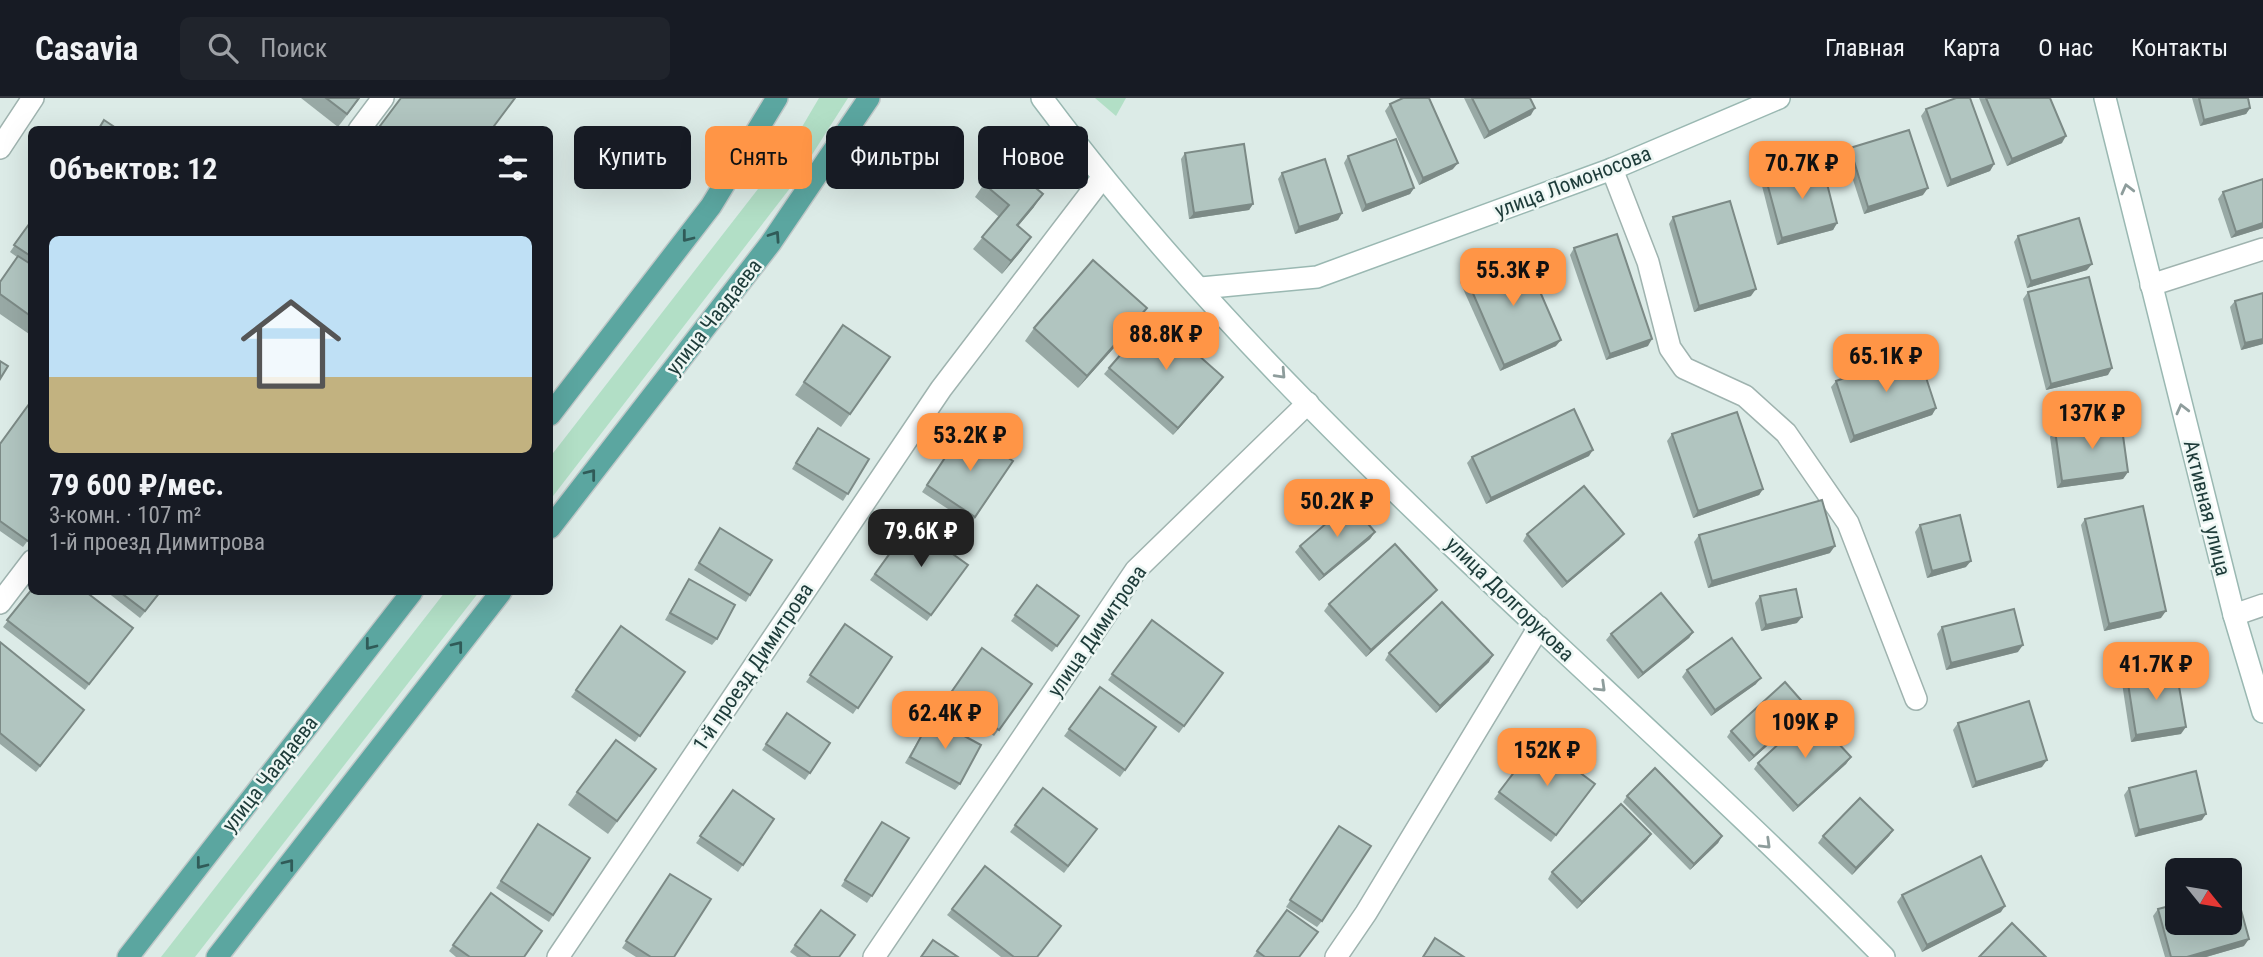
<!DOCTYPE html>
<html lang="ru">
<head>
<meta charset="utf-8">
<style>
  body { margin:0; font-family:"Roboto Condensed",sans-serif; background:#20242c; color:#f1f3f6; height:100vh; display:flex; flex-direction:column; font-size:26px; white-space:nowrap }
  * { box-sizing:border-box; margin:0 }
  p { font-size:23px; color:#9ea1a6 }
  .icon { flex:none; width:38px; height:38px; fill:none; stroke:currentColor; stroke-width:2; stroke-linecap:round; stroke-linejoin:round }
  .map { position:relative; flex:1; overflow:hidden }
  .side { position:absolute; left:28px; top:28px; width:525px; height:469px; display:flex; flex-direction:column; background:#171b24; border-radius:10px; box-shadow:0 7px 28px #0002 }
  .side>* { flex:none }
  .hud { position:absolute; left:574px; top:28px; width:665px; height:63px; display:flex; gap:14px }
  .needle { width:46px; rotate:120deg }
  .buttons { position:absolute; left:2165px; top:760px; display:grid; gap:14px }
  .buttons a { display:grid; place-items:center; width:77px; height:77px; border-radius:10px; background:#171b24; box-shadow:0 7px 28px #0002; font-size:35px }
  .price { position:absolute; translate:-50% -60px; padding:0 16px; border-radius:14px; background:#ff9546; color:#111; font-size:23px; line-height:46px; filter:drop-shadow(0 2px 4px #0008) }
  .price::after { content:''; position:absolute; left:50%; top:42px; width:21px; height:16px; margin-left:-10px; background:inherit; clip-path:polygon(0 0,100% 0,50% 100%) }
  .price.current { background:#222; color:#fff }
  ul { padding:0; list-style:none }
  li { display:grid; align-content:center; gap:14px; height:371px; padding:0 21px }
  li+li { border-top:2px solid #363941 }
  li span { display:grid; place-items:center; height:217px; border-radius:10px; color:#555 }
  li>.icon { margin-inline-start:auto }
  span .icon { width:126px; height:126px; fill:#fffc; stroke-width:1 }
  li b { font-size:30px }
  h2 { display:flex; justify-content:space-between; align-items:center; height:84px; padding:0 21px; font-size:30px }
  .tag { padding:0 24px; border-radius:10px; background:#171b24; box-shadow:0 7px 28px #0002; font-size:24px; line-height:63px }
  .tag.current { background:#ff9546; color:#111 }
  header { display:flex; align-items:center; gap:42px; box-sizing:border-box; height:98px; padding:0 35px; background:#171b24; border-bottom:2px solid #363941 }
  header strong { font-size:33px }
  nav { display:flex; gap:38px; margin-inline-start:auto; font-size:24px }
  .search { width:490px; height:63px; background:#20242c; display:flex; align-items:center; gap:18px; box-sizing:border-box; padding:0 24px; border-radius:10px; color:#9ea1a6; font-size:26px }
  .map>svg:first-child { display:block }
</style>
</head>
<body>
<header>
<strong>Casavia</strong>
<div class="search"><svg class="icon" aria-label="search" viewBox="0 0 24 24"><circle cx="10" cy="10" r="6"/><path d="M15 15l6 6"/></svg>Поиск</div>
<nav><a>Главная</a><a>Карта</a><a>О нас</a><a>Контакты</a></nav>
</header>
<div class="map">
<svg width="2263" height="859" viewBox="0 0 2263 859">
  <rect width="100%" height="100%" fill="#dcebe7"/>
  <g fill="#b2dfc6">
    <path d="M819,0H848L794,85L550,402V359L789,51Z"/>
    <path d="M1095,0H1126L1116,18Z"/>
    <path d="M445,494H479L195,859H161Z"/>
  </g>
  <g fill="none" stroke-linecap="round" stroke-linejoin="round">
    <g stroke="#9fb3af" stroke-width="24">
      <g id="street">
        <path d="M359,32L383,0"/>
        <path d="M0,50L33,0"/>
        <path d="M1612,71L1648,164L1670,250L1684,270L1745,298L1786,335L1848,425L1916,601"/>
        <path d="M2151,187L2263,151"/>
        <path d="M0,505L32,463"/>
        <path d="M2234,517L2263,507"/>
        <path d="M558,859L941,291L1102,80"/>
        <path d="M874,859L1136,472L1308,305"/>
        <path d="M1336,859L1366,815L1539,529"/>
      </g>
    </g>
    <g stroke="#9ab8b2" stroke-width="24">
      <g id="secondary">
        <path d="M1042,0C1282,323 1603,574 1884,859"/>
        <path d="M2105,0L2234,517L2263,614"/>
        <path d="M1201,190L1317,179L1612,71L1779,0"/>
      </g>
    </g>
    <g stroke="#c0c8c8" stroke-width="24">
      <g id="primary">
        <path d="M550,317L711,108L777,0"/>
        <path d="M550,430L770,146L869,0"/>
        <path d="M128,859L412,494"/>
        <path d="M217,859L501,494"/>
      </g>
    </g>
    <use href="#street" stroke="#fff" stroke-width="21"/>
    <use href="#secondary" stroke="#fff" stroke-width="21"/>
    <use href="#primary" stroke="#5ba6a0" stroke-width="21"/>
  </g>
  <g fill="#98a9a5">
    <path d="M301,0H360L338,29Z"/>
    <path d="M1464,0H1530L1531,17L1484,41Z"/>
    <path d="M1979,0H2050L2062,45L2007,68Z"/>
    <path d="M2192,0H2248L2250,10L2246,16L2200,28Z"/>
    <path d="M1390,6L1453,71L1419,87L1385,13Z"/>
    <path d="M1926,11L1994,66L1990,73L1947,89L1921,18Z"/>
    <path d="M1850,50L1923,97L1864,116L1845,57Z"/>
    <path d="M1185,55L1253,106L1249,112L1189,121L1181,61Z"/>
    <path d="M1348,58L1414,90L1410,96L1362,114L1344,65Z"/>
    <path d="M1282,75L1342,115L1338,122L1295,136L1278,81Z"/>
    <path d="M1766,81L1837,125L1833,132L1777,147L1762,88Z"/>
    <path d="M984,86L1034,109L1018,128L1022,152L1002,176L973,151L999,119L975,99Z"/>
    <path d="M2223,94L2263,130L2231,140L2218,101Z"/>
    <path d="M1673,119L1751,198L1694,214L1669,126Z"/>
    <path d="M32,122V238L0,216V184L17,159L10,154Z"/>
    <path d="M2018,138L2087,172L2027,190L2014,144Z"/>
    <path d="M1574,150L1648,248L1606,262L1570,157Z"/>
    <path d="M1465,177L1556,248L1500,273L1460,184Z"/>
    <path d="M2028,194L2108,277L2046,292L2023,201Z"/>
    <path d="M2235,203L2263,246L2241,252L2230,209Z"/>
    <path d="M1147,210L1138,223L1078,290L1025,243L1034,230Z"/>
    <path d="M843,227L890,259L841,329L795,297Z"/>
    <path d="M1109,270L1218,286L1173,337L1104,276Z"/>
    <path d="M1836,283L1936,310L1932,317L1850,345L1831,289Z"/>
    <path d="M964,331L1013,363L971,426L922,394Z"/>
    <path d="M2055,332L2128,374L2123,381L2057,390L2050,339Z"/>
    <path d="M813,336L869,361L843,403L792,371Z"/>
    <path d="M1672,336L1763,391L1759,397L1693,420L1667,343Z"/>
    <path d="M0,346L32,437L23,449L0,433Z"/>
    <path d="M1589,358L1486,406L1467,365L1472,359Z"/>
    <path d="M2085,421L2161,520L2104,533L2081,427Z"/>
    <path d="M911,426L968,467L927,523L870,482Z"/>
    <path d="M1920,427L1966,469L1927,480L1915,434Z"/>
    <path d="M1375,434L1370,441L1319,483L1295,454L1300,448Z"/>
    <path d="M1527,436L1619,442L1562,490L1523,443Z"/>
    <path d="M716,437L750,497L746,504L694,472Z"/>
    <path d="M1699,437L1830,455L1708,490L1694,444Z"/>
    <path d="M689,481L717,541L712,547L665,522Z"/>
    <path d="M1037,487L1079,518L1052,554L1011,523Z"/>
    <path d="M32,491L128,536L85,592L3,529Z"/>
    <path d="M107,494H161L140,520Z"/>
    <path d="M1432,498L1366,559L1324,513L1329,506Z"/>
    <path d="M1760,498L1797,525L1761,533L1755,505Z"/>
    <path d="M1152,522L1223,575L1179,635L1108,582Z"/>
    <path d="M845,526L892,559L853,616L806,584Z"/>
    <path d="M621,528L685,574L635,644L571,599Z"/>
    <path d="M1942,529L2018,554L1946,572L1937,536Z"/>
    <path d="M1693,534L1689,540L1638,581L1606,542L1611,536Z"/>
    <path d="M0,544L84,612L36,674L0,646Z"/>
    <path d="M982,550L1032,586L994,638L945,602Z"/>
    <path d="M1389,555L1489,564L1436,615L1385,562Z"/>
    <path d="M1687,572L1756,586L1711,618L1682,579Z"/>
    <path d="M2127,579L2181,636L2131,644L2122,585Z"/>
    <path d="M1100,589L1156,629L1120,679L1064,638Z"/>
    <path d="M787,615L830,645L805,682L762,652Z"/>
    <path d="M1803,616L1749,664L1727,639L1731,633Z"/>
    <path d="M931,620L960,686L955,692L905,665Z"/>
    <path d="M1958,625L2042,669L1972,690L1953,632Z"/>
    <path d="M1538,643L1595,686L1551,744L1494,701Z"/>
    <path d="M1851,659L1846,666L1793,714L1754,671L1758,665Z"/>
    <path d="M656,671L608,736L568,707L577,694Z"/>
    <path d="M1043,690L1097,731L1064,775L1010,734Z"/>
    <path d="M2129,690L2202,722L2135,739L2124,697Z"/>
    <path d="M733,692L774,721L738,774L696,745Z"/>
    <path d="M1627,698L1722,738L1718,745L1690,772L1623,704Z"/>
    <path d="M882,724L909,740L867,805L841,788Z"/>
    <path d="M538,726L590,760L549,824L496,790Z"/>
    <path d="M1339,728L1322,823L1317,829L1286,809Z"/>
    <path d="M1893,732L1889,738L1852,777L1818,745L1823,738Z"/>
    <path d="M1651,736L1647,742L1577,811L1548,781L1552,774Z"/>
    <path d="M670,776L674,859H636L622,850Z"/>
    <path d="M491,795L524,859H456L449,853Z"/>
    <path d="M1902,797L2001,814L1922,854L1897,804Z"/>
    <path d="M952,811L1038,859H1001L947,817Z"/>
    <path d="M2158,811L2244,848L2206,859H2165L2153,818Z"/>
    <path d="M1287,812L1299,859H1253Z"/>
    <path d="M795,847L839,859H797L790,854Z"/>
  </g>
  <g fill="#7c8a86">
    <path d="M1535,10L1531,17L1484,41L1489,34Z"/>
    <path d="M2250,10L2246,16L2200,28L2204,22Z"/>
    <path d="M2066,38L2062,45L2007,68L2012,61Z"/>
    <path d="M1458,65L1453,71L1419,87L1423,80Z"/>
    <path d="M1994,66L1990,73L1947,89L1951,82Z"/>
    <path d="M1414,90L1410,96L1362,114L1366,107Z"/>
    <path d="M1928,90L1923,97L1864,116L1868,109Z"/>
    <path d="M1043,96L1034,109L1008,140L1017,127Z"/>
    <path d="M1253,106L1249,112L1189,121L1194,115Z"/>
    <path d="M1342,115L1338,122L1295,136L1299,129Z"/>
    <path d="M1837,125L1833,132L1777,147L1782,140Z"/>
    <path d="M2263,125V130L2231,140L2236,134Z"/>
    <path d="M1031,139L1022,152L1002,176L1011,163Z"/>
    <path d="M2092,166L2087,172L2027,190L2031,183Z"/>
    <path d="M1756,191L1751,198L1694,214L1699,208Z"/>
    <path d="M1147,210L1138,223L1078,290L1087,278Z"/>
    <path d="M1652,241L1648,248L1606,262L1610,256Z"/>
    <path d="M2263,241V246L2241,252L2245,245Z"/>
    <path d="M1561,242L1556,248L1500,273L1504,267Z"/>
    <path d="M2112,270L2108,277L2046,292L2051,286Z"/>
    <path d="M1223,279L1218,286L1173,337L1178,330Z"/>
    <path d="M1936,310L1932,317L1850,345L1854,338Z"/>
    <path d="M1593,352L1589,358L1486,406L1491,400Z"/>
    <path d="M2128,374L2123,381L2057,390L2062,383Z"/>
    <path d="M1763,391L1759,397L1693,420L1698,413Z"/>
    <path d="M1375,434L1370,441L1319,483L1324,477Z"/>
    <path d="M1624,436L1619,442L1562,490L1567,484Z"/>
    <path d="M1835,448L1830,455L1708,490L1712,483Z"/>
    <path d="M1971,463L1966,469L1927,480L1932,473Z"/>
    <path d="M1437,492L1432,498L1366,559L1371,552Z"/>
    <path d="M2166,513L2161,520L2104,533L2109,526Z"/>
    <path d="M1802,519L1797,525L1761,533L1766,527Z"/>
    <path d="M1693,534L1689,540L1638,581L1643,575Z"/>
    <path d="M2023,547L2018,554L1946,572L1951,565Z"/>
    <path d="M1493,557L1489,564L1436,615L1440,608Z"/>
    <path d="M1761,580L1756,586L1711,618L1715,612Z"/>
    <path d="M1807,609L1803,616L1749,664L1754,658Z"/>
    <path d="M2186,629L2181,636L2131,644L2136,637Z"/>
    <path d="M1851,659L1846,666L1793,714L1798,708Z"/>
    <path d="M2047,662L2042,669L1972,690L1976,684Z"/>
    <path d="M2206,716L2202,722L2135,739L2139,732Z"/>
    <path d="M1893,732L1889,738L1852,777L1856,770Z"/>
    <path d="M1651,736L1647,742L1577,811L1582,804Z"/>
    <path d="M1722,738L1718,745L1690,772L1694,766Z"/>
    <path d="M2005,808L2001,814L1922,854L1927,847Z"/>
    <path d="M2249,841L2244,848L2206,859H2187Z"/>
  </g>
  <g fill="#b1c5c0" stroke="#7c8a86" stroke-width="2">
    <path d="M326,0H359L347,16Z"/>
    <path d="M401,0H515L491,32H377Z"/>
    <path d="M1403,0H1429L1458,65L1423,80L1390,6Z"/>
    <path d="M1472,0H1530L1535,10L1489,34Z"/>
    <path d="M1956,0H1970L1994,66L1951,82L1926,11Z"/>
    <path d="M1986,0H2050L2066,38L2012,61Z"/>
    <path d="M2199,0H2248L2250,10L2204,22Z"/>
    <path d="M104,22L119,32H98Z"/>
    <path d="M1909,32L1928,90L1868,109L1850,50Z"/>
    <path d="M1396,41L1414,90L1366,107L1348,58Z"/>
    <path d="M1244,46L1253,106L1194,115L1185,55Z"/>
    <path d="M1325,61L1342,115L1299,129L1282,75Z"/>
    <path d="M1003,63L1043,96L1017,127L1031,139L1011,163L982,139L1009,107L984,86Z"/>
    <path d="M1822,66L1837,125L1782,140L1766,81Z"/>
    <path d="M2263,81V125L2236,134L2223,94Z"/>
    <path d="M1730,103L1756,191L1699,208L1673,119Z"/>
    <path d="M2079,120L2092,166L2031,183L2018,138Z"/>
    <path d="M32,122V159L14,147Z"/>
    <path d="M1617,136L1652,241L1610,256L1574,150Z"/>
    <path d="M1522,152L1561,242L1504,267L1465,177Z"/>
    <path d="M18,158L32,167V219L0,196V184Z"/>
    <path d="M1093,162L1147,210L1087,278L1034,230Z"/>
    <path d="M2089,179L2112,270L2051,286L2028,194Z"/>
    <path d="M2263,195V241L2245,245L2235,203Z"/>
    <path d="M1154,218L1223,279L1178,330L1109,270Z"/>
    <path d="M843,227L890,259L850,316L804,284Z"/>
    <path d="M1918,255L1936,310L1854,338L1836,283Z"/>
    <path d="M0,263L8,268L0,281Z"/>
    <path d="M32,302V437L28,443L0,423V346Z"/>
    <path d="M1574,311L1593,352L1491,400L1472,359Z"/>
    <path d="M1737,314L1763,391L1698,413L1672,336Z"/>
    <path d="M2121,323L2128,374L2062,383L2055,332Z"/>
    <path d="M818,330L869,361L848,396L796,365Z"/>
    <path d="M964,331L1013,363L975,419L927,387Z"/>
    <path d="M1584,388L1624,436L1567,484L1527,436Z"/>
    <path d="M1822,402L1835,448L1712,483L1699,437Z"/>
    <path d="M1350,405L1375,434L1324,477L1300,448Z"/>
    <path d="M2143,408L2166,513L2109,526L2085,421Z"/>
    <path d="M1960,417L1971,463L1932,473L1920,427Z"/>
    <path d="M911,426L968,467L931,517L875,476Z"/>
    <path d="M720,430L772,462L750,497L699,465Z"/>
    <path d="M1395,446L1437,492L1371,552L1329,506Z"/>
    <path d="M689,481L735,507L717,541L670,515Z"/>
    <path d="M1037,487L1079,518L1057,548L1015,517Z"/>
    <path d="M32,491V494H86L133,530L89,586L7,522Z"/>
    <path d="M1796,491L1802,519L1766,527L1760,498Z"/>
    <path d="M120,494H160L145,513Z"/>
    <path d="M1661,495L1693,534L1643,575L1611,536Z"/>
    <path d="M1442,504L1493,557L1440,608L1389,555Z"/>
    <path d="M2014,511L2023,547L1951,565L1942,529Z"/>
    <path d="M1152,522L1223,575L1184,628L1112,576Z"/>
    <path d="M845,526L892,559L858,610L810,577Z"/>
    <path d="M621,528L685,574L640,638L576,592Z"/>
    <path d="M1732,540L1761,580L1715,612L1687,572Z"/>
    <path d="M0,544L84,612L40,668L0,635Z"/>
    <path d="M982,550L1032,586L999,632L950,596Z"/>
    <path d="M2176,571L2186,629L2136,637L2127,579Z"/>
    <path d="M1785,584L1807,609L1754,658L1731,633Z"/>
    <path d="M1100,589L1156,629L1125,672L1069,631Z"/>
    <path d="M2029,603L2047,662L1976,684L1958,625Z"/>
    <path d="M787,615L830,645L810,675L766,646Z"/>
    <path d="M1811,616L1851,659L1798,708L1758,665Z"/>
    <path d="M931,620L981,647L960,686L910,659Z"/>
    <path d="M616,642L656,671L617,723L577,694Z"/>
    <path d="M1538,643L1595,686L1556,737L1499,694Z"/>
    <path d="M1655,670L1722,738L1694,766L1627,698Z"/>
    <path d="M2196,673L2206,716L2139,732L2129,690Z"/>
    <path d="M1043,690L1097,731L1068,768L1015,727Z"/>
    <path d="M733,692L774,721L743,767L700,738Z"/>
    <path d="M1860,700L1893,732L1856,770L1823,738Z"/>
    <path d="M1621,706L1651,736L1582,804L1552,774Z"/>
    <path d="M882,724L909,740L872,798L845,782Z"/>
    <path d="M538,726L590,760L553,817L501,783Z"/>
    <path d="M1339,728L1371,748L1322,823L1290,802Z"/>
    <path d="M1981,758L2005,808L1927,847L1902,797Z"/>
    <path d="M985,768L1061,828L1037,859H1014L952,811Z"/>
    <path d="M670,776L711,801L674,859H651L626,843Z"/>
    <path d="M2235,790L2249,841L2187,859H2171L2158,811L2177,806V824H2230V791Z"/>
    <path d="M491,795L542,833L524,859H470L453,847Z"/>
    <path d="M821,812L855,837L839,859H811L795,847Z"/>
    <path d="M1287,812L1318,834L1299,859H1265L1257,853Z"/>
    <path d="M2012,825L2046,859H1979Z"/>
    <path d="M1435,840L1464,859H1423Z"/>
    <path d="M933,842L958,859H921Z"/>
  </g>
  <defs><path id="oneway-chevron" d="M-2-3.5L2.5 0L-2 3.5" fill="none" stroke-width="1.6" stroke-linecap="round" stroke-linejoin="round" transform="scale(1.75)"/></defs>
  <g stroke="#8e9d9c">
    <use href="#oneway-chevron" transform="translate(2127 91) rotate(-104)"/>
    <use href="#oneway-chevron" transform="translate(1281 276) rotate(47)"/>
    <use href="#oneway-chevron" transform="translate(2182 311) rotate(-104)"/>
    <use href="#oneway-chevron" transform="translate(1601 589) rotate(44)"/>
    <use href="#oneway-chevron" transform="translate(1766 746) rotate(44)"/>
  </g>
  <g stroke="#305b58">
    <use href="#oneway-chevron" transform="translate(775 138) rotate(-56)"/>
    <use href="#oneway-chevron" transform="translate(687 139) rotate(128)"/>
    <use href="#oneway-chevron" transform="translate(591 376) rotate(-52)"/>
    <use href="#oneway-chevron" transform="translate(370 547) rotate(128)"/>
    <use href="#oneway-chevron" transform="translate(458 548) rotate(-52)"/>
    <use href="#oneway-chevron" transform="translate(201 766) rotate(128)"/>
    <use href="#oneway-chevron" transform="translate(289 766) rotate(-52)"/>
  </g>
  <g text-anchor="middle" stroke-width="5" stroke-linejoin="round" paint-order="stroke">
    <g font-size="21" fill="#1d3b39" stroke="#edf7f4">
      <text transform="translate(1573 84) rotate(-21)" y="7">улица Ломоносова</text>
      <text transform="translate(714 219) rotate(-52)" y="7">улица Чаадаева</text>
      <text transform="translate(2207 410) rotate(76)" y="7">Активная улица</text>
      <text transform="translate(1510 501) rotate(44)" y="7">улица Долгорукова</text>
      <text transform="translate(1097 533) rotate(-55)" y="7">улица Димитрова</text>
      <text transform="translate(753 569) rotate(-56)" y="7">1-й проезд Димитрова</text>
      <text transform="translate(270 676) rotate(-52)" y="7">улица Чаадаева</text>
    </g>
  </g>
</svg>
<div class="buttons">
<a><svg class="needle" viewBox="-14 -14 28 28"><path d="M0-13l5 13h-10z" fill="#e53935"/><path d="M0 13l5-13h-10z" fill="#9ea1a6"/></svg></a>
</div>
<b class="price" style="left:1802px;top:103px">70.7K ₽</b>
<b class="price" style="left:1513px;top:210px">55.3K ₽</b>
<b class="price" style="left:1166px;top:274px">88.8K ₽</b>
<b class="price" style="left:1886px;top:296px">65.1K ₽</b>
<b class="price" style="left:2092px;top:353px">137K ₽</b>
<b class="price" style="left:970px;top:375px">53.2K ₽</b>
<b class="price" style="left:1337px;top:441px">50.2K ₽</b>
<b class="price current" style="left:921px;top:471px">79.6K ₽</b>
<b class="price" style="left:2156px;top:604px">41.7K ₽</b>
<b class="price" style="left:945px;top:653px">62.4K ₽</b>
<b class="price" style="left:1805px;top:662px">109K ₽</b>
<b class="price" style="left:1547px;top:690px">152K ₽</b>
<div class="hud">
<a class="tag">Купить</a>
<a class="tag current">Снять</a>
<a class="tag">Фильтры</a>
<a class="tag">Новое</a>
</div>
<section class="side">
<h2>Объектов: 12<svg class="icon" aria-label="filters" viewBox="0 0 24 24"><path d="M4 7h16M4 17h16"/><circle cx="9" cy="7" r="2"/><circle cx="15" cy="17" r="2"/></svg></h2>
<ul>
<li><span style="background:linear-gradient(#bfe0f5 65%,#c2b280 0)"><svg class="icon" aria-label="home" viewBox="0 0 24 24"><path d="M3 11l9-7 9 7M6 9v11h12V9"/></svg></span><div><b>79 600 ₽/мес.</b><p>3-комн. · 107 m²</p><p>1-й проезд Димитрова</p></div></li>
</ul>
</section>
</div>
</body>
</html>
